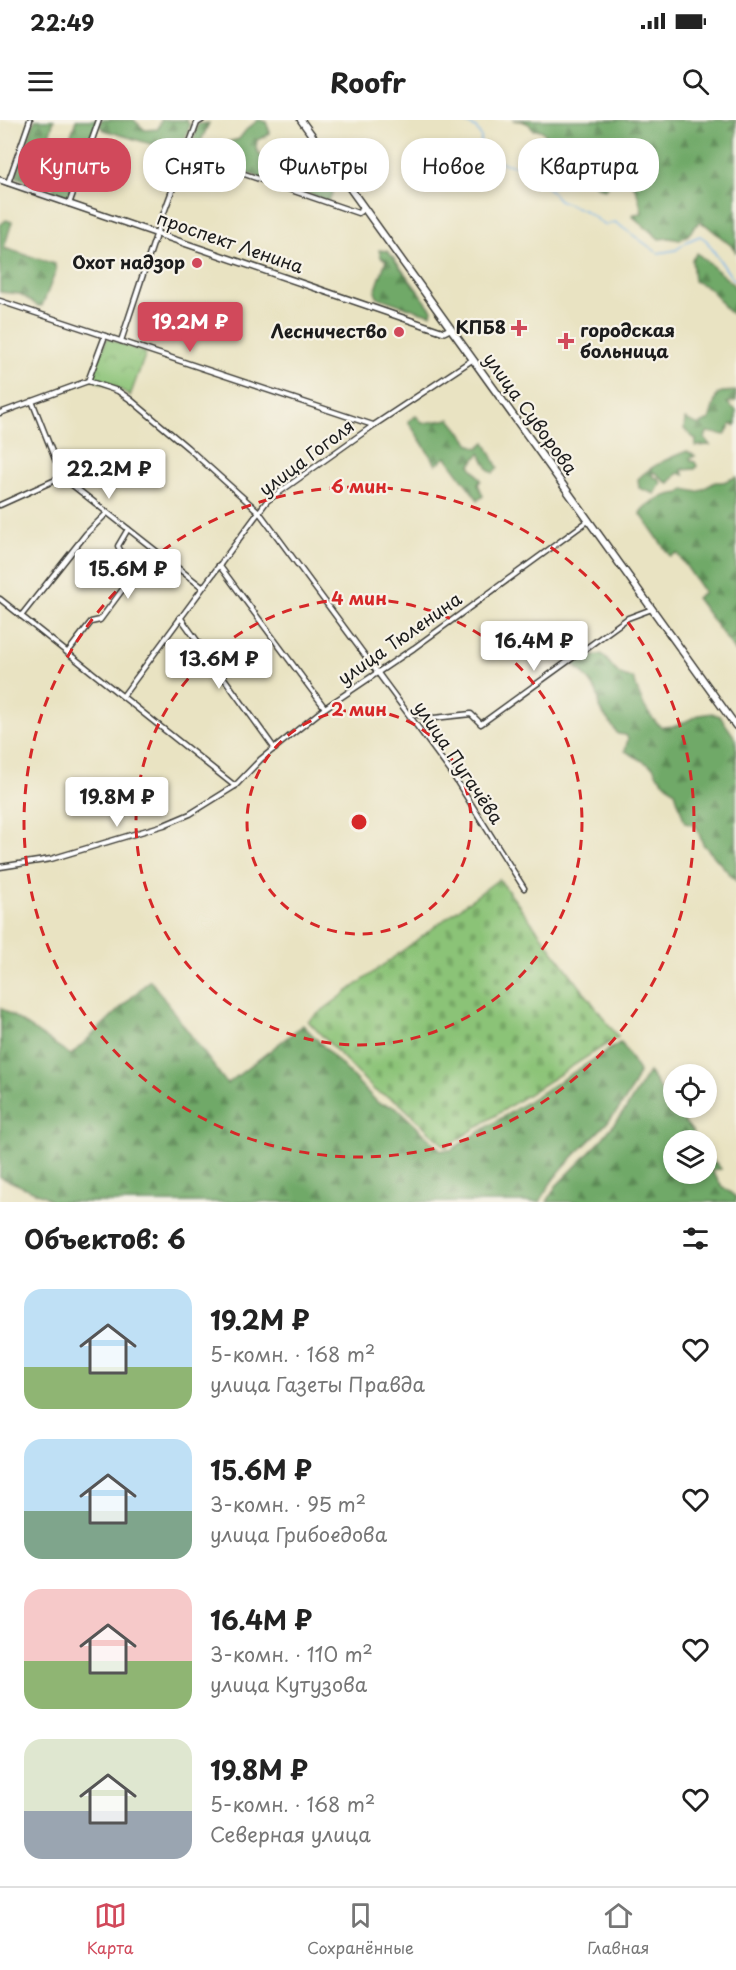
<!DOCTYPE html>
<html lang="ru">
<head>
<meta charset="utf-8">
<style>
  body { margin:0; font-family:"Playpen Sans",sans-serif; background:#f2f2f2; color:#222; height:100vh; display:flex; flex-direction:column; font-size:22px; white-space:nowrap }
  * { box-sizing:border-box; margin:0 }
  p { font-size:20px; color:#767676 }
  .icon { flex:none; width:33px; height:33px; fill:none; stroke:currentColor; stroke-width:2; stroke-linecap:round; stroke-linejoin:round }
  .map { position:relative; height:1082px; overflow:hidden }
  .sheet { display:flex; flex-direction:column; background:#fff; flex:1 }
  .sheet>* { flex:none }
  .guide { position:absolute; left:18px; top:18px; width:700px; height:54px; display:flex; gap:12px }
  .tools { position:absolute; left:663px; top:944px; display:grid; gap:12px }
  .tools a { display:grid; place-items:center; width:54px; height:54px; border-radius:50%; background:#fff; box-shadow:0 3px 9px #0003; font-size:30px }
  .price { position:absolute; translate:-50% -51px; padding:0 14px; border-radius:6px; background:#fff; color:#222; font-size:20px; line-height:39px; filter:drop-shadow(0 2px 3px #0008) }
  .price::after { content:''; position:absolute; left:50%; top:36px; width:18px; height:14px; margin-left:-9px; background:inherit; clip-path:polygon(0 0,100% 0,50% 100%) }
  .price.selected { background:#d1495b; color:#fff }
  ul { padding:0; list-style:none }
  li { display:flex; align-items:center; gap:18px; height:150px; padding:0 24px }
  li span { display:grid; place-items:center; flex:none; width:168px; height:120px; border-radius:18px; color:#555 }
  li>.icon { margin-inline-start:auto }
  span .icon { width:72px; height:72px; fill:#fffc; stroke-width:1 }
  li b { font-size:26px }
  h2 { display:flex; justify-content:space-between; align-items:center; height:72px; padding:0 24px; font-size:26px }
  .pill { padding:0 21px; border-radius:24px; background:#fff; box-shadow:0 3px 9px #0003; font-size:21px; line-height:54px }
  .pill.selected { background:#d1495b; color:#fff }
  .status { display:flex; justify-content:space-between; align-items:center; height:42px; padding:0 30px; background:#fff; direction:ltr }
  .status svg { height:16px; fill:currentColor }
  header { display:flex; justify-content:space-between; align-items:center; height:78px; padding:0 24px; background:#fff; font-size:27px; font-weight:700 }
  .dock { display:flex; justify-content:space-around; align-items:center; height:84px; border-top:2px solid #e0e0e0; background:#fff; font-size:16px; color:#767676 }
  .dock a { display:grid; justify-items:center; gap:3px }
  .dock .selected { color:#d1495b }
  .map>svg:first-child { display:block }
</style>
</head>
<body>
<div class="status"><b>22:49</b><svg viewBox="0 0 49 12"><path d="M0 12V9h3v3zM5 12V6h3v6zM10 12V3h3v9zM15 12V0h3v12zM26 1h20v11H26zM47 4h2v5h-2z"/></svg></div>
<header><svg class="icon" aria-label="menu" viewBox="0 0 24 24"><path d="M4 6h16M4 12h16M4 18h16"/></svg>Roofr<svg class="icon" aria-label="search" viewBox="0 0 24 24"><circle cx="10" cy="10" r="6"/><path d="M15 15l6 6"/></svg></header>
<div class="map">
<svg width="736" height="1082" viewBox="0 0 736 1082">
  <defs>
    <pattern id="forest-firs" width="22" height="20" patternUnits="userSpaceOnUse" patternTransform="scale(1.5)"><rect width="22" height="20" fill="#70a968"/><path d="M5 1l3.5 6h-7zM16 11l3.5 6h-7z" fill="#5b8955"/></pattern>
    <pattern id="cemetery-stones" width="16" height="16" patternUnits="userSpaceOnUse" patternTransform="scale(1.5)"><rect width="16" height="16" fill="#8bc377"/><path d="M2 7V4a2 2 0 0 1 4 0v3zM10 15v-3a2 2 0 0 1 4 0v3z" fill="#77a766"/></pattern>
    <pattern id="park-crowns" width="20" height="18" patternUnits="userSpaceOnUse" patternTransform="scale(1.5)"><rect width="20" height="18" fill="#8bc377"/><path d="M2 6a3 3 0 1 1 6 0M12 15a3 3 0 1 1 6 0" fill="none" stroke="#77a766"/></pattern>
  </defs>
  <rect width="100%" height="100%" fill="#f7f3e8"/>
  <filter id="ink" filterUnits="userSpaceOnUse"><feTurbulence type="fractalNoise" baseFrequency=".0167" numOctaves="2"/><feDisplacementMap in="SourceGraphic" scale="12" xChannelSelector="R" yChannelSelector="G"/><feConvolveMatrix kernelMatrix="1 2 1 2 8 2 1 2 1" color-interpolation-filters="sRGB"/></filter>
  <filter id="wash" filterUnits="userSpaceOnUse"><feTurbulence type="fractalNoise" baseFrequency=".008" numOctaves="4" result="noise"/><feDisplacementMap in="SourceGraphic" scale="24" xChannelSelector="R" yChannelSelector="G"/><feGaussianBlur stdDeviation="1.35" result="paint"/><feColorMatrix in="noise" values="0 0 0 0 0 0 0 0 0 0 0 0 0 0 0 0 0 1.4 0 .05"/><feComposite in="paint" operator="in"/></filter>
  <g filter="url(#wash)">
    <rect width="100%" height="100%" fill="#e9e3c2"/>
    <g fill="url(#forest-firs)" stroke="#466242" stroke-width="1.5">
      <path d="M35,0H54L34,63L16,57Z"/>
      <path d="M76,0H98L71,77L53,71Z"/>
      <path d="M101,0H134L145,10L158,9L161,0H186L190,5L183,26L171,22L164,28L104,10L100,6Z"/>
      <path d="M258,0L266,2L270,12L266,16L257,20L256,29L275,53L269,61L190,33L198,4L209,3L197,30L211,36L228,22L239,19L246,10Z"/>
      <path d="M512,0H736V133L734,128L706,105L699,102L688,115L680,120L669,118L659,119L632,96L634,94L642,93C638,75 637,57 614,59L605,69C595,67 590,61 585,52L587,44L598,45L604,43L609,33C598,24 584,18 571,26L580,36L575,52L564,46H556L534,24L540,22L546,15L541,10H533L529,4L522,1Z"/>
      <path d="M322,54L329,57L334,64L332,74L328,81L304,72V67L306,65L316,69L321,67L318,59L319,55Z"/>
      <path d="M6,100L12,102L4,128L55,144L56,151L42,186H38L20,174L0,172V105Z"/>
      <path d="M379,130L388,131L432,190L431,194L421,192L377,177L375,172L386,140L381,137Z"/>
      <path d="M697,133L733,164L736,171V201L733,194C722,190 718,175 709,168C705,165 699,163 694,161L692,139Z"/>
      <path d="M736,271V281L727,283L736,290V306L731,304L725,315L707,312L705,319L710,325L695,326L696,320L684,309L685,299L699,305L709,300L717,274L722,272Z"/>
      <path d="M416,296L423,303L450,299L471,325L478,328L485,322L498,348L493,353L488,349L480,333L470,345L481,360L478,364L483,376L478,380L446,337L436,345L408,301Z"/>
      <path d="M687,331L695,336L690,338L691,341L695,342L697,346L695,349L681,350L684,355L678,353L669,363L664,361L656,353L652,352L653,357L658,358L661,363L655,374L639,368L638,359C652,345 669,338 687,331Z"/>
      <path d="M736,357V532L696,478L704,472L677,433L670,436L640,393C647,381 667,374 680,373L684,369L698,372L715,362H723Z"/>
      <path d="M602,534C613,546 617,558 633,558C640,578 645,593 661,607L676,606L699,595L712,593L720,596L736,619V761L703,724L696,706L685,703L675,672L658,656L653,647L625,631L628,619L626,615L618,614L599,588C602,571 585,555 573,544L580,539Z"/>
      <path d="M150,860L227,964L303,905L378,983L396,987L441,1030H451L621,922L639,951C622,1007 563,1031 540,1082H52L44,1076L0,1057L1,888L71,935Z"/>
      <path d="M649,952L669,983L693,1012L697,1020H674V1053H706L707,1035L717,1044L721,1049L711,1050L722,1066L736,1077V1082H547L556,1066L598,1024L625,990Z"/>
    </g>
    <path fill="url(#cemetery-stones)" stroke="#54704a" stroke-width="1.5" d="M499,759L618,917L446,1027L397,981L375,971L308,901Z"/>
    <path fill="url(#park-crowns)" stroke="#54704a" stroke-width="1.5" d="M107,218L146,233L130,276L121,270L91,259Z"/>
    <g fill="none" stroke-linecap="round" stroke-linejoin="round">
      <path stroke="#7ab5eb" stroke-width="1.5" d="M461,0L476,8L481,17V27L486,35L496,41L533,51L559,80L585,91L605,105L615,102L658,133L676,130L688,121L700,116L706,120L732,158L736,160"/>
    </g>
  </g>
  <g filter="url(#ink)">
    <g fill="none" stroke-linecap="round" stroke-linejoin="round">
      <g stroke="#3b3a35" stroke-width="7">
        <g id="minor">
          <path d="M186,34L358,93L364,89"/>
          <path d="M8,63L30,0"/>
          <path d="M69,84L99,0"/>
          <path d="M0,181L373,305"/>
          <path d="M121,221L159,106L197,3L202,0"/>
          <path d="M88,261L118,271L131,280L188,328L259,392L451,652L524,768"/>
          <path d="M32,281L62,357L202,467"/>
          <path d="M0,293L88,261L105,216"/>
          <path d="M0,385L62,357"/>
          <path d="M219,445L325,588"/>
          <path d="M0,479L235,666"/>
          <path d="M21,496L86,414L107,393"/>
          <path d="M180,497L275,629"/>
          <path d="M68,532L91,502L100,500L137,450L125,440L118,426L128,409"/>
          <path d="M123,576L267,381L374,305L472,240"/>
          <path d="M409,593L434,598L471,594L481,604L628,498L652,489"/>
          <path d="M0,747L51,739L164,705L190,694L235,666L261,639L325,588L414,528L588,401"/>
        </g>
      </g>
      <g stroke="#3b3a35" stroke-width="8">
        <path id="secondary" d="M0,60L444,212L450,209"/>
      </g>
      <g stroke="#3b3a35" stroke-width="9">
        <path id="primary" d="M301,0L736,606"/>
      </g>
      <use href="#minor" stroke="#fff" stroke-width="4"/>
      <use href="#secondary" stroke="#fff" stroke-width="5"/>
      <use href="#primary" stroke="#fff" stroke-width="6"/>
    </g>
  </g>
  <g fill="none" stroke="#d62828" stroke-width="3" stroke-dasharray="10 8">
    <circle cx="359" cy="702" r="112"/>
    <circle cx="359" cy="702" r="223"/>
    <circle cx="359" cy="702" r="335"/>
  </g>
  <g fill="#d1495b" stroke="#f7f3e8" stroke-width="2">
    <circle cx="197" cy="143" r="6"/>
    <path d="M516 199h6v6h6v6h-6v6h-6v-6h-6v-6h6z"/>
    <circle cx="399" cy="212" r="6"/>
    <path d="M563 212h6v6h6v6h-6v6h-6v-6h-6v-6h6z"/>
  </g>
  <g text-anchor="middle" stroke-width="4.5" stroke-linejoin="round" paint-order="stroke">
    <g font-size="18" fill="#1c1c1c" stroke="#f7f3e8">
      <text transform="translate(230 123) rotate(19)" y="6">проспект Ленина</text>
      <text transform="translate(530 294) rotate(54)" y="6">улица Суворова</text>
      <text transform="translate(307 338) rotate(-37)" y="6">улица Гоголя</text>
      <text transform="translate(400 519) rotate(-35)" y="6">улица Тюленина</text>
      <text transform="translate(458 643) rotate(56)" y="6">улица Пугачёва</text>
    </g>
    <g font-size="18" font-weight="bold" fill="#1c1c1c" stroke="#f7f3e8" text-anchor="end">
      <text x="185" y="149">Охот надзор</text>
      <text x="506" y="214">КПБ8</text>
      <text x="580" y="217" text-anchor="start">городская<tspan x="580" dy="21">больница</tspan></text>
      <text x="387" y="218">Лесничество</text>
    </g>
  </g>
  <circle cx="359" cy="702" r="9" fill="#d62828" stroke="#f7f3e8" stroke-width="3"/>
  <g font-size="18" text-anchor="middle" font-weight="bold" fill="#d62828" stroke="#f7f3e8" stroke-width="4.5" stroke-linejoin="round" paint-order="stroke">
    <text x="359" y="373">6 мин</text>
    <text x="359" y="485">4 мин</text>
    <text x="359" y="596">2 мин</text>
  </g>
</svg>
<div class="tools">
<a><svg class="icon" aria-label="locate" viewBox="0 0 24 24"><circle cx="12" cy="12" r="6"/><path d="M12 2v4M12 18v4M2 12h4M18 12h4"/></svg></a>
<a><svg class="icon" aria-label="layers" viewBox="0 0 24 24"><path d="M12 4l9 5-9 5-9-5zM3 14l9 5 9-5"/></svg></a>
</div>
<b class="price selected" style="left:190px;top:233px">19.2M ₽</b>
<b class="price" style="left:109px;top:380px">22.2M ₽</b>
<b class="price" style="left:128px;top:480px">15.6M ₽</b>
<b class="price" style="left:534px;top:552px">16.4M ₽</b>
<b class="price" style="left:219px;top:570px">13.6M ₽</b>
<b class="price" style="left:117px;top:708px">19.8M ₽</b>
<div class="guide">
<a class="pill selected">Купить</a>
<a class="pill">Снять</a>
<a class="pill">Фильтры</a>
<a class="pill">Новое</a>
<a class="pill">Квартира</a>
</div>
</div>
<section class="sheet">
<h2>Объектов: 6<svg class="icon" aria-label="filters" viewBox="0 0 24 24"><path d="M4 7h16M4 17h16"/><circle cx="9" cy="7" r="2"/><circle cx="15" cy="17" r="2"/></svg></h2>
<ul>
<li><span style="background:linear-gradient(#bfe0f5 65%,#8fb573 0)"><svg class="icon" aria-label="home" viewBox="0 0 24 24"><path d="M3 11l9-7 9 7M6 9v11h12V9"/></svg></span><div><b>19.2M ₽</b><p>5-комн. · 168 m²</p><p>улица Газеты Правда</p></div><svg class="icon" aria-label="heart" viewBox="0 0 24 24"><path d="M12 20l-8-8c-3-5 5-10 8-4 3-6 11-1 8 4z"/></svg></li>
<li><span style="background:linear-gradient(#bfe0f5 60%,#7fa58c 0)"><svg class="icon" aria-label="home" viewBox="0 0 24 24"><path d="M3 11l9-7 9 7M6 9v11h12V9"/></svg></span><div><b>15.6M ₽</b><p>3-комн. · 95 m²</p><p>улица Грибоедова</p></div><svg class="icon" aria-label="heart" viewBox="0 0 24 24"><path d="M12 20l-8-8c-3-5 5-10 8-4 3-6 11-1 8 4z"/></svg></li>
<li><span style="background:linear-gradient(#f6c9c9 60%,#8fb573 0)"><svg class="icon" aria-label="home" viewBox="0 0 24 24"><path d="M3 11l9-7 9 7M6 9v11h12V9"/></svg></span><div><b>16.4M ₽</b><p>3-комн. · 110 m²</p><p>улица Кутузова</p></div><svg class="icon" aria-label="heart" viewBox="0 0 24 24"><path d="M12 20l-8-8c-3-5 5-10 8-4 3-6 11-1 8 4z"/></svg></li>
<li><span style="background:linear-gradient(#dfe7d0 60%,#9aa5b1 0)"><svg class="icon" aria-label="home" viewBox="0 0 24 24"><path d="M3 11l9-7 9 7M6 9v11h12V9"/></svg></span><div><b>19.8M ₽</b><p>5-комн. · 168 m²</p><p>Северная улица</p></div><svg class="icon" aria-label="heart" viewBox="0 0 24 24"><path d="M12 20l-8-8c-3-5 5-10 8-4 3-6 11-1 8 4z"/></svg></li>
</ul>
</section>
<nav class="dock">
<a class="selected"><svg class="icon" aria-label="map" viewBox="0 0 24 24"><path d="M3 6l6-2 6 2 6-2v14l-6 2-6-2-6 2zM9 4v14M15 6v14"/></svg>Карта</a>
<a><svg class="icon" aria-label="saved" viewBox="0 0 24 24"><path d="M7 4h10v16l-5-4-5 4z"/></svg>Сохранённые</a>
<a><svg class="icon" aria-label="home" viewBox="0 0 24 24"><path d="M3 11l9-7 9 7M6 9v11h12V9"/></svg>Главная</a>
</nav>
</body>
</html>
